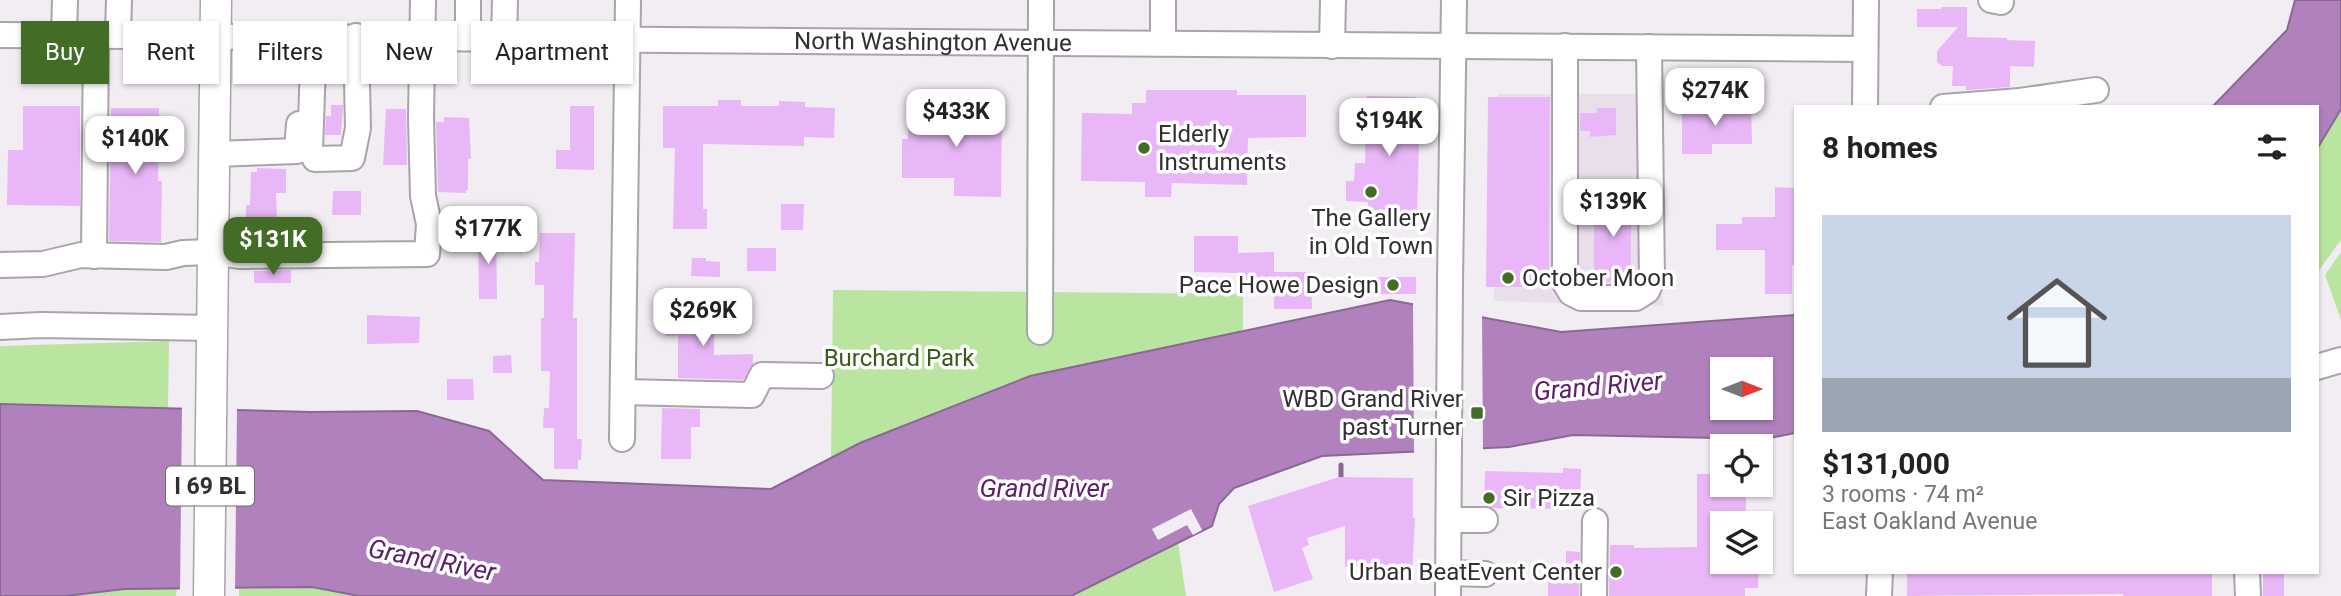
<!DOCTYPE html>
<html lang="en">
<head>
<meta charset="utf-8">
<style>
  body { margin:0; font-family:Roboto,sans-serif; background:#f6f6f6; color:#222; height:100vh; display:flex; flex-direction:column; font-size:26px; white-space:nowrap }
  * { box-sizing:border-box; margin:0 }
  p { font-size:23px; color:#767676 }
  .icon { flex:none; width:38px; height:38px; fill:none; stroke:currentColor; stroke-width:2; stroke-linecap:round; stroke-linejoin:round }
  .map { position:relative; flex:1; overflow:hidden }
  .side { position:absolute; left:1794px; top:105px; width:525px; height:469px; display:flex; flex-direction:column; background:#fff; border-radius:0px; box-shadow:0 2px 5px #0004 }
  .side>* { flex:none }
  .banner { position:absolute; left:21px; top:21px; width:665px; height:63px; display:flex; gap:14px }
  .needle { width:46px; rotate:90deg }
  .fabs { position:absolute; left:1710px; top:357px; display:grid; gap:14px }
  .fabs a { display:grid; place-items:center; width:63px; height:63px; border-radius:0px; background:#fff; box-shadow:0 2px 5px #0004; font-size:35px }
  .price { position:absolute; translate:-50% -60px; padding:0 16px; border-radius:14px; background:#fff; color:#222; font-size:23px; line-height:46px; filter:drop-shadow(0 2px 4px #0008) }
  .price::after { content:''; position:absolute; left:50%; top:42px; width:21px; height:16px; margin-left:-10px; background:inherit; clip-path:polygon(0 0,100% 0,50% 100%) }
  .price.on { background:#436c27; color:#fff }
  ul { padding:0; list-style:none }
  li { display:grid; align-content:center; gap:14px; height:371px; padding:0 28px }
  li span { display:grid; place-items:center; height:217px; border-radius:0px; color:#555 }
  li>.icon { margin-inline-start:auto }
  span .icon { width:126px; height:126px; fill:#fffc; stroke-width:1 }
  li b { font-size:30px }
  h2 { display:flex; justify-content:space-between; align-items:center; height:84px; padding:0 28px; font-size:30px }
  .pill { padding:0 24px; border-radius:0px; background:#fff; box-shadow:0 2px 5px #0004; font-size:24px; line-height:63px }
  .pill.on { background:#436c27; color:#fff }
  .map>svg:first-child { display:block }
</style>
</head>
<body>
<div class="map">
<svg width="2341" height="596" viewBox="0 0 2341 596">
  <rect width="100%" height="100%" fill="#f2edf3"/>
  <path fill="#e9dfeb" d="M1498,94H1657L1663,306L1494,301Z"/>
  <g fill="#b9e5a0">
    <path d="M2341,109V240L2317,273V149Z"/>
    <path d="M2341,252V320L2325,275Z"/>
    <path d="M833,290L1243,294V331L1030,376L831,460Z"/>
    <path d="M169,341L168,408L0,404V346Z"/>
    <path d="M1178,542L1186,596H1071Z"/>
    <path d="M312,587L359,596H239V589Z"/>
    <path d="M124,589H177L176,596H66Z"/>
  </g>
  <g fill="#b181be" stroke="#8b6894" stroke-width="2" fill-rule="evenodd">
    <path d="M2295,0H2341V109L2317,149V107H2212L2287,30Z"/>
    <path d="M1390,300L1561,332L1795,315V433L1765,439L1573,435L1509,447L1322,456L1234,488L1219,504L1212,526L1071,596H359L312,587L124,589L66,596H0V404L311,412L417,411L489,431L543,480L771,489L860,443L1030,376ZM1722,369H1760V408H1722Z"/>
  </g>
  <g fill="#f2edf3">
    <path d="M1413,301L1482,314L1483,452L1414,455Z"/>
    <path d="M182,405L237,407L235,593H180Z"/>
    <path d="M1191,509L1202,530L1193,535L1187,525L1158,540L1152,529Z"/>
  </g>
  <g fill="none" stroke-linecap="round" stroke-linejoin="round">
    <path stroke="#8b6894" stroke-width="5" d="M1341,465V477"/>
  </g>
  <g fill="#e9b7f7">
    <path d="M1941,7H1967V37L2007,38V40L2035,41L2034,67L2010,66V87L1966,90V86H1952L1953,66H1942L1937,62V51L1958,27H1917V9H1941Z"/>
    <path d="M1146,90H1237V95H1306V137L1248,138L1247,185L1172,183L1171,197H1145V182L1081,181L1082,113L1132,114V103H1146Z"/>
    <path d="M1367,96L1416,97L1420,102L1417,217L1373,216L1374,211H1368V202L1346,201V181H1354L1355,163H1365Z"/>
    <path d="M1488,97H1550L1549,269L1551,287H1486Z"/>
    <path d="M718,100H741V106H779V101L805,102V107L835,108L834,138L804,137V146L703,144V209H707V229H673L675,148H663V106H718Z"/>
    <path d="M331,105H343L341,135H325L326,116H331Z"/>
    <path d="M23,106H80V206L7,205L8,150H23Z"/>
    <path d="M570,106H594V170L556,169V150H570Z"/>
    <path d="M1729,107H1751L1752,144H1712V154H1682V108Z"/>
    <path d="M111,108H159L158,181H162L161,242L109,241Z"/>
    <path d="M908,108H942V111H1002L1001,197L954,196V178H902V139H908Z"/>
    <path d="M1597,108H1616V135L1590,137V131H1580V113H1597Z"/>
    <path d="M386,109H406L407,165H383Z"/>
    <path d="M444,117L469,118L471,159H468V190H466V193L438,192L436,122H444Z"/>
    <path d="M257,168L286,169V193H276L277,225H254V222H246V205H250L251,172H257Z"/>
    <path d="M1775,187L1796,188V265H1792V294H1765V250H1716V224H1742V217H1775Z"/>
    <path d="M333,191H361V215H332Z"/>
    <path d="M1594,197H1631V282L1594,281Z"/>
    <path d="M781,204H804L803,230H781Z"/>
    <path d="M478,232H496L497,299H479Z"/>
    <path d="M540,233H575L573,318H577V439H582L581,460H578V469H554V428H543L544,408H549L550,371H541V318H544V285H535V262H539Z"/>
    <path d="M1194,236H1238V253L1274,252V272H1311L1312,309H1274V287H1246L1245,273L1194,272Z"/>
    <rect x="747" y="248" width="29" height="23"/>
    <path d="M692,258H706V261L720,262V277L691,276Z"/>
    <path d="M291,270V283H254V271Z"/>
    <rect x="1373" y="277" width="43" height="17"/>
    <path d="M666,310H714V355L753,354V364L743,380L678,378V335L666,336Z"/>
    <path d="M367,315L420,317L419,343L367,344Z"/>
    <path d="M511,355L512,373H493V356Z"/>
    <path d="M447,379H473L474,400H447Z"/>
    <path d="M662,408L700,409V427H691V459H661Z"/>
    <path d="M1563,468L1581,469L1580,509L1493,508L1484,505L1485,471L1563,473Z"/>
    <path d="M1697,474H1722V485H1746V523H1722V562H1759L1758,588H1745V596H1609L1610,545H1634V548L1697,547Z"/>
    <path d="M1339,477L1413,478V518H1415L1412,574H1368V567H1345V526L1307,538L1309,545L1302,548L1313,579L1274,592L1248,506Z"/>
    <path d="M1566,551L1580,552L1579,596H1548V565H1566Z"/>
    <path d="M1907,572H2212V596H2123V594L1907,596Z"/>
    <rect x="2263" y="572" width="21" height="24"/>
  </g>
  <g fill="none" stroke-linecap="round" stroke-linejoin="round">
    <g stroke="#a8a4a9" stroke-width="28">
      <g id="minor">
        <path d="M468,0V37"/>
        <path d="M1163,0V43"/>
        <path d="M1991,0L2001,2"/>
        <path d="M118,34L119,0"/>
        <path id="s1" d="M0,35L1865,49"/>
        <path d="M64,35L65,0"/>
        <path d="M314,36L310,150L315,159L352,158L358,128L356,36"/>
        <path d="M504,38L505,0"/>
        <path d="M1332,46L1333,0"/>
        <path d="M1565,46V283L1571,293L1581,298H1636L1647,291L1652,280L1649,47"/>
        <path d="M1865,107L1866,0"/>
        <path d="M1943,107L2020,101L2096,90"/>
        <path d="M214,154L297,151L299,124"/>
        <path d="M94,256L96,35"/>
        <path d="M0,265L43,264L81,255L166,257L183,253L212,252L240,256L427,254L429,224L423,196L421,119L423,0"/>
        <path d="M0,327L41,325L212,328"/>
        <path d="M1040,332L1041,0"/>
        <path d="M2317,367L2341,360"/>
        <path d="M623,392L752,395L762,375L821,376"/>
        <path d="M622,439L628,0"/>
        <path d="M1449,520H1485"/>
        <path d="M2247,572L2248,596"/>
        <path d="M1448,573L1485,574"/>
        <path d="M1448,596L1450,280L1454,0"/>
        <path d="M1594,596L1595,521"/>
        <path d="M1879,596L1880,572"/>
      </g>
    </g>
    <g stroke="#a8a4a9" stroke-width="33">
      <path id="major" d="M209,596L216,0"/>
    </g>
    <use href="#minor" stroke="#fff" stroke-width="24"/>
    <use href="#major" stroke="#fff" stroke-width="30"/>
  </g>
  <g fill="#436c27" stroke="#fff" stroke-width="2.5">
    <circle cx="1144" cy="148" r="7"/>
    <circle cx="1371" cy="192" r="7"/>
    <circle cx="1508" cy="278" r="7"/>
    <circle cx="1393" cy="285" r="7"/>
    <rect x="1470" y="406" width="14" height="14" rx="3.5"/>
    <circle cx="1489" cy="498" r="7"/>
    <circle cx="1616" cy="572" r="7"/>
  </g>
  <g text-anchor="middle" stroke-width="7" stroke-linejoin="round" paint-order="stroke">
    <rect fill="#fff" stroke="#6f6d6f" stroke-width="2" x="166" y="466.5" width="88" height="39" rx="5"/>
    <g font-size="23" font-weight="bold" fill="#312f31">
      <text x="210" y="494">I 69 BL</text>
    </g>
    <g font-size="24" fill="#312f31" stroke="#fff">
      <text dy="8" stroke="none"><textPath href="#s1" startOffset="933">North Washington Avenue</textPath></text>
    </g>
    <g font-size="24" fill="#312f31" stroke="#fff" text-anchor="start">
      <text x="1158" y="142">Elderly<tspan x="1158" dy="28">Instruments</tspan></text>
      <text x="1371" y="226" text-anchor="middle">The Gallery<tspan x="1371" dy="28">in Old Town</tspan></text>
      <text x="1522" y="286">October Moon</text>
      <text x="1379" y="293" text-anchor="end">Pace Howe Design</text>
      <text x="1463" y="407" text-anchor="end">WBD Grand River<tspan x="1463" dy="28">past Turner</tspan></text>
      <text x="1503" y="506">Sir Pizza</text>
      <text x="1602" y="580" text-anchor="end">Urban BeatEvent Center</text>
    </g>
    <g font-size="24" fill="#355c18" stroke="#fff">
      <text x="899" y="366">Burchard Park</text>
    </g>
    <g font-size="26" font-style="italic" fill="#5d216c" stroke="#fff">
      <text transform="translate(1598 386) rotate(-5)" y="9">Grand River</text>
      <text x="1044" y="497">Grand River</text>
      <text transform="translate(432 560) rotate(11)" y="9">Grand River</text>
    </g>
  </g>
</svg>
<div class="fabs">
<a><svg class="needle" viewBox="-14 -14 28 28"><path d="M0-13l5 13h-10z" fill="#e53935"/><path d="M0 13l5-13h-10z" fill="#767676"/></svg></a>
<a><svg class="icon" aria-label="locate" viewBox="0 0 24 24"><circle cx="12" cy="12" r="6"/><path d="M12 2v4M12 18v4M2 12h4M18 12h4"/></svg></a>
<a><svg class="icon" aria-label="layers" viewBox="0 0 24 24"><path d="M12 4l9 5-9 5-9-5zM3 14l9 5 9-5"/></svg></a>
</div>
<b class="price" style="left:1715px;top:128px">$274K</b>
<b class="price" style="left:956px;top:149px">$433K</b>
<b class="price" style="left:1389px;top:158px">$194K</b>
<b class="price" style="left:135px;top:176px">$140K</b>
<b class="price" style="left:1613px;top:239px">$139K</b>
<b class="price" style="left:488px;top:266px">$177K</b>
<b class="price on" style="left:273px;top:277px">$131K</b>
<b class="price" style="left:703px;top:348px">$269K</b>
<div class="banner">
<a class="pill on">Buy</a>
<a class="pill">Rent</a>
<a class="pill">Filters</a>
<a class="pill">New</a>
<a class="pill">Apartment</a>
</div>
<section class="side">
<h2>8 homes<svg class="icon" aria-label="filters" viewBox="0 0 24 24"><path d="M4 7h16M4 17h16"/><circle cx="9" cy="7" r="2"/><circle cx="15" cy="17" r="2"/></svg></h2>
<ul>
<li><span style="background:linear-gradient(#c9d6e8 75%,#9aa5b1 0)"><svg class="icon" aria-label="home" viewBox="0 0 24 24"><path d="M3 11l9-7 9 7M6 9v11h12V9"/></svg></span><div><b>$131,000</b><p>3 rooms · 74 m²</p><p>East Oakland Avenue</p></div></li>
</ul>
</section>
</div>
</body>
</html>
